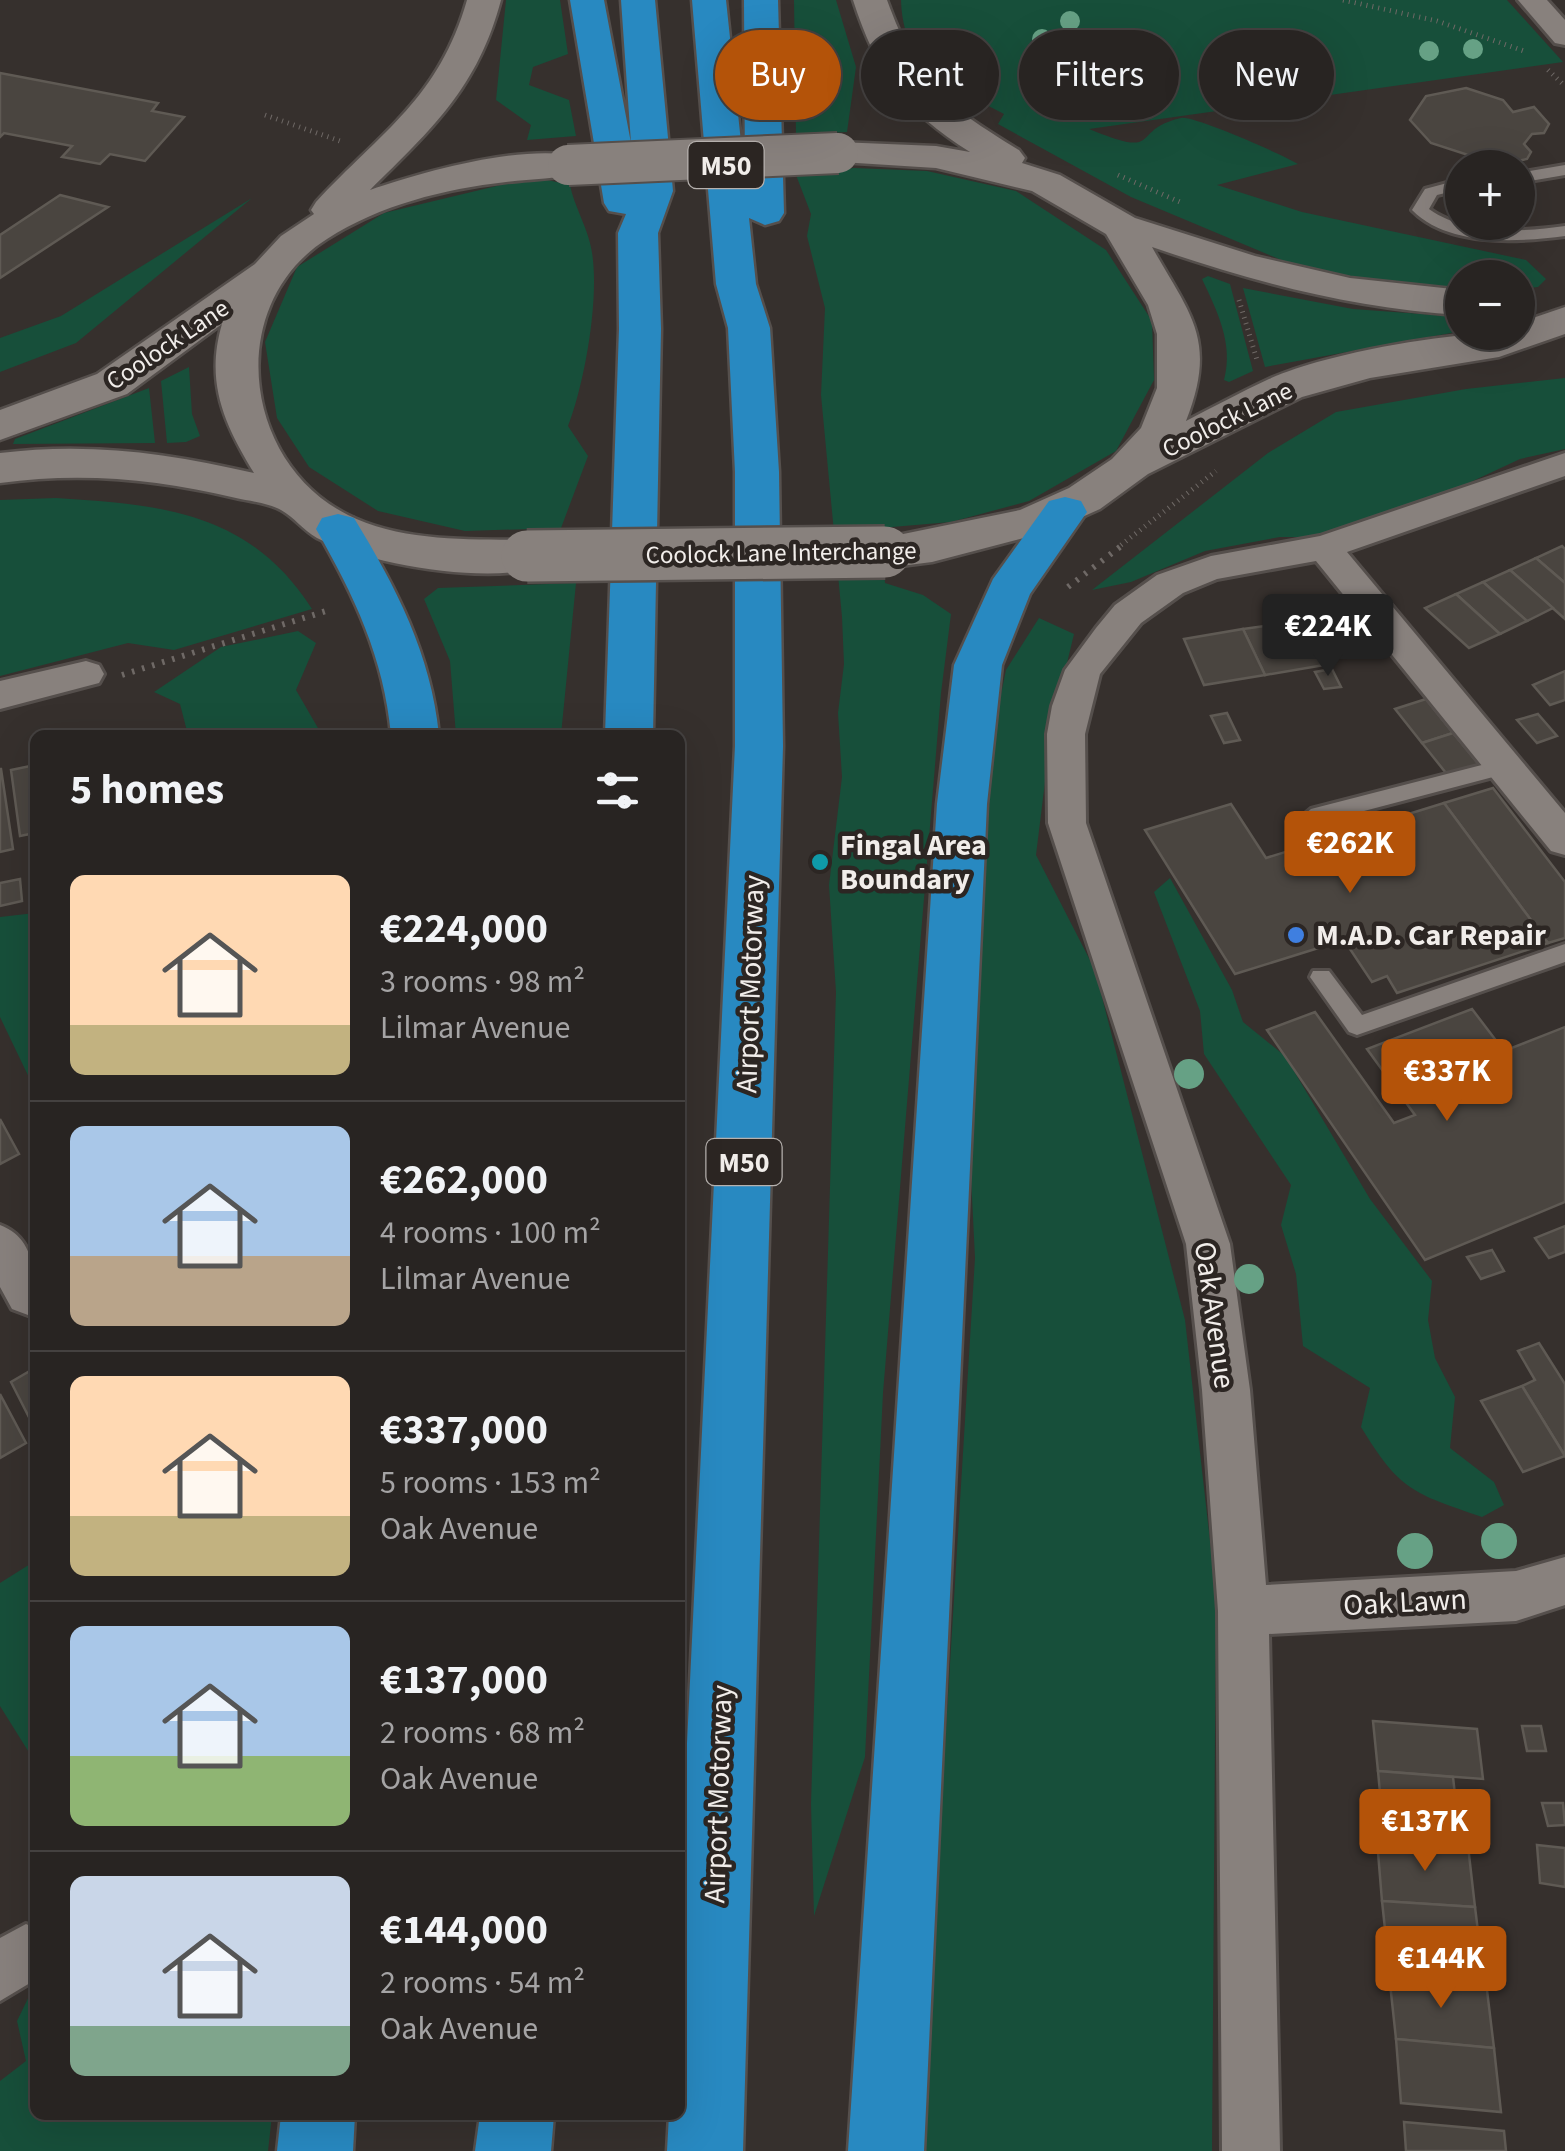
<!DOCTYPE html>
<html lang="en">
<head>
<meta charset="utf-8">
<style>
  body { margin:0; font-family:"Source Sans 3",sans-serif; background:#34302f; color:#f1f3f6; height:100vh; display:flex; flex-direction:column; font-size:38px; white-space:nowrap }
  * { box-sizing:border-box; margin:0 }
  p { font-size:32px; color:#a5a4a5 }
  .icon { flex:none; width:55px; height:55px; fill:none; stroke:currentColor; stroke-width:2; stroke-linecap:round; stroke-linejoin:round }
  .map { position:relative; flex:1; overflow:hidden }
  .side { position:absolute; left:30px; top:730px; width:655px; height:1390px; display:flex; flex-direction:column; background:#282422; border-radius:15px; box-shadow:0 10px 40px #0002,0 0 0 2px #444140 }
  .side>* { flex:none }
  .banner { position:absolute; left:715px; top:30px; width:700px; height:90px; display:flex; gap:20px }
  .tools { position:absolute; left:1445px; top:150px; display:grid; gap:20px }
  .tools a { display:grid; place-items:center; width:90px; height:90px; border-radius:50%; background:#282422; box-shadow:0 10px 40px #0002,0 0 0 2px #444140; font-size:50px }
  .price { position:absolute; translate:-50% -85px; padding:0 22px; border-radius:10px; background:#b45309; color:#fff; font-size:32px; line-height:65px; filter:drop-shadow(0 2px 5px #0008) }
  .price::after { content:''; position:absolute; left:50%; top:60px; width:30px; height:22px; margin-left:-15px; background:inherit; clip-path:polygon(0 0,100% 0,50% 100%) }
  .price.selected { background:#222; color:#fff }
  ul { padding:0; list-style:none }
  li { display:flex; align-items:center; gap:30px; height:250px; padding:0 40px }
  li+li { border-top:2px solid #444140 }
  li span { display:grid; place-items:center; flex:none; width:280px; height:200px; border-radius:15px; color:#555 }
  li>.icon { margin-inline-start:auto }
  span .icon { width:120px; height:120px; fill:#fffc; stroke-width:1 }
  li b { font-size:42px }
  h2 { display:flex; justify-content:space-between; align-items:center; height:120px; padding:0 40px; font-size:42px }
  .pill { padding:0 35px; border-radius:45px; background:#282422; box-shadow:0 10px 40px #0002,0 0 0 2px #444140; font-size:35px; line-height:90px }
  .pill.selected { background:#b45309; color:#fff }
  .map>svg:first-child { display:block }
</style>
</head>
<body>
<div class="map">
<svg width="1565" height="2151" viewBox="0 0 1565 2151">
  <rect width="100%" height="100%" fill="#36302d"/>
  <g fill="#174f3a">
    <path d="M506,0H560L568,54L533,67L529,85L569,100L576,136L527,140L531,125L496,100Z"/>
    <path d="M794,0H836L856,67L847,132L796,134Z"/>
    <path d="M901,0H1507L1563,62L1089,129C1165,160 1128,130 1181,118C1192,115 1284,155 1298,164L1217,185L1302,212L1526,260L1546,279L1538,287L1518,289V278H1462V288L1358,279L1286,262L1131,197L998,124L1004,114L969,96L956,100C924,71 902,45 901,0Z"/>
    <path d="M854,168L927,171L1016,191L1106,250L1152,321L1154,380L1116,451L1029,501L951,522L880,528L885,583L923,595L951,614L941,693L883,1393L865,1757L814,1916L811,1804L836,992L829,885L842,777L838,713L844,664L842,617L821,395L825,308L807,236L811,214L796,175Z"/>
    <path d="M534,177L570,185C574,205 585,223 590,243C602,288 585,383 568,426L588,456L561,528L465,531L378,511L309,467L277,418L265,342L297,267L384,213Z"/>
    <path d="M252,198L76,343L0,372V338L61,316Z"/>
    <path d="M1208,276L1230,284L1253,371L1229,382L1224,380C1234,344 1217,311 1202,279Z"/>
    <path d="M1243,288L1353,309L1462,317V331L1265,367Z"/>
    <path d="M189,367L192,414L200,436L186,442L167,443L161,381Z"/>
    <path d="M1565,378V449L1520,459L1353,537H1280L1205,551L1131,582L1092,590L1268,453L1336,412L1466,389Z"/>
    <path d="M149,388L155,443L13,444L15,439Z"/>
    <path d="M56,498C162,505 249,511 312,609L174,650L128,643L0,676V500Z"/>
    <path d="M576,583L561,735H456L450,661L424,599L438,588Z"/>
    <path d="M1039,618L1074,634L1052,725L1036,855L1095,970L1185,1320L1216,1594L1212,2151H920L975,1258L966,1075L982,786L1006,670Z"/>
    <path d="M298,631L316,643L296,690L322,735H188L180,704L154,692L221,647Z"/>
    <path d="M1170,878L1232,990L1243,1022L1285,1056L1370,1199L1432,1281L1428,1320L1435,1358L1455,1397L1450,1448L1494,1482L1504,1505L1482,1517C1413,1493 1400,1491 1361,1427L1370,1388L1303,1346L1296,1274L1281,1225L1291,1185L1204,1054L1200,1011L1154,892Z"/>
    <path d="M35,913V1090L0,1017V917Z"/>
    <path d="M35,1561V1762L0,1706V1583Z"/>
    <path d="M35,1984V2115H272L268,2151H0V2081L26,2061L17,2021Z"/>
  </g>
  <g fill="#4a4540" stroke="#5f5a54" stroke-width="2.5">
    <path d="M0,73L158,103L152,111L184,117L145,161L110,154L100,164L62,157L72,146L4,133L0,137Z"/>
    <path d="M1466,88L1503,100L1513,112L1534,107L1549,124L1544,133L1532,134L1524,144L1531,152L1527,159L1497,165L1486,152L1468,155L1431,143L1410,120L1426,96Z"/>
    <path d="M60,195L108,207L0,278V235Z"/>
    <path d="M1562,546L1565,549V583L1536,558Z"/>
    <path d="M1536,558L1565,583V619L1510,570Z"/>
    <path d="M1510,570L1553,608L1527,621L1483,582Z"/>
    <path d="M1483,582L1527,621L1500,634L1456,594Z"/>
    <path d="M1456,594L1500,634L1469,648L1425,608Z"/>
    <path d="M1301,621L1324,665L1265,675L1243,629Z"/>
    <path d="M1243,629L1265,675L1204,685L1184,639Z"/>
    <path d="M1332,669L1341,687L1324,689L1315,672Z"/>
    <path d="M1565,671V700L1550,705L1533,685Z"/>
    <path d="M1426,699L1453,733L1422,743L1395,709Z"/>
    <path d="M1227,713L1240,740L1224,743L1211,716Z"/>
    <path d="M1538,714L1557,736L1537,743L1517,720Z"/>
    <path d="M1453,733L1482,768L1450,778L1422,743Z"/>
    <path d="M35,765V833L20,836L11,770Z"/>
    <path d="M1,769L13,849L0,852V769Z"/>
    <path d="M1493,788L1565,882V938L1548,943L1444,803Z"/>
    <path d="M1444,803L1548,943L1397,993L1387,976L1372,982L1344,940L1235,974L1145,830L1231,804L1266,858Z"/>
    <path d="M20,879L22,901L0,906V883Z"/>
    <path d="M1472,1009L1504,1051L1565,1027V1202L1425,1260L1267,1030L1315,1012L1394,1123L1415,1115L1367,1049Z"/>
    <path d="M0,1119L19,1154L0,1164Z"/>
    <path d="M1565,1226V1252L1549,1258L1535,1238Z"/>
    <path d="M1492,1250L1504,1271L1481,1279L1467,1257Z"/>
    <path d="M1539,1343L1565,1384V1456L1522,1386L1535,1380L1518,1351Z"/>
    <path d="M35,1368V1429L11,1382Z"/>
    <path d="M1522,1386L1565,1456L1523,1472L1481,1401Z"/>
    <path d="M0,1394L26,1443L0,1458Z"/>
    <path d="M1373,1721L1477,1729L1483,1779L1378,1771Z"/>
    <path d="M1522,1726H1541L1546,1751H1527Z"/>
    <path d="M1378,1771L1453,1777L1459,1831L1383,1826Z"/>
    <path d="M1542,1803H1563L1565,1825L1548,1826Z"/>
    <path d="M1377,1840L1468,1846L1475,1907L1382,1901Z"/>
    <path d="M1537,1845L1565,1848V1887L1540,1883Z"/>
    <path d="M1382,1901L1475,1907L1482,1964L1388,1957Z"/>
    <path d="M1389,1974L1486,1982L1494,2048L1396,2039Z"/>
    <path d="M1396,2039L1494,2048L1501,2112L1401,2103Z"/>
    <path d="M1404,2122L1504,2131L1506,2151H1406Z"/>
  </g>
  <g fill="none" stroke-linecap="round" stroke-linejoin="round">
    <g stroke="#554f4c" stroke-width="6">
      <g id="lane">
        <path d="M1565,165V175L1518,183V173Z"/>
        <path d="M1462,179V189L1437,195L1429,209C1467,236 1521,232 1565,226V236C1518,242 1448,247 1412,210L1425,189Z"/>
        <path d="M1505,759L1515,767L1512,772L1311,825L1301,817L1311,809Z"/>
        <path d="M1565,944V962L1357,1035L1349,1032L1310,977L1313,971H1329L1362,1015Z"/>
      </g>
    </g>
    <g stroke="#554f4c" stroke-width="6">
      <g id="street">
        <path d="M1518,0H1547L1565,20V45L1555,43Z"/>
        <path d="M1565,453V476L1347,552L1565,813V855L1551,851L1316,561L1217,579L1183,593L1141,623L1100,674L1085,734L1086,823L1230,1244L1250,1390L1266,1585L1516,1571L1565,1557V1605L1516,1621L1269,1634L1280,2151H1222L1218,1611L1202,1390L1186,1244L1048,823L1047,734L1052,706L1065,670L1096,628L1115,605L1157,575L1211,556L1320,536Z"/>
        <path d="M86,661L99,665L104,674L99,683L0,709V681Z"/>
        <path d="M0,1225C37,1239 35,1278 35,1312L28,1315L12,1309L0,1287Z"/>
        <path d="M26,1924L35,1928V1980L0,2001V1938Z"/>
      </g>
    </g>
    <g stroke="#554f4c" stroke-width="5">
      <g id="secondary">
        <path d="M467,0H501C478,87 432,129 370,190C425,171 525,143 581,157L587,165L581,173C557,179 531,179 506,182C444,189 380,205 327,239C224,304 242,462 348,515C401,542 469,539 527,540L543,545L550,556L543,567C485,584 371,565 317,538C303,530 294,517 281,510C269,503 249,501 236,498C157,479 81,472 0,483V453C88,442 169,453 254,473C224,424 205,382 222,324L127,394L0,440V410L97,374L255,264L281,236L314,214L311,210L316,202C382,131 439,98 467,0Z"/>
        <path d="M853,0H887C918,85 944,104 1019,150L1025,158L1022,163L1060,175L1135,218L1255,256L1350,278L1462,290V315C1353,309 1254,282 1152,247C1190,315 1218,339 1186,421C1213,407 1241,392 1269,379C1330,352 1450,332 1518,332V323L1565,307V334L1499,357L1370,378L1302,397L1148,474L1100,509L1051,531L932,562L885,568L869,563L862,552L869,541L1020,510L1069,488L1112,459L1141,428L1157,388V334L1148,305L1106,234L1032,191L936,168L825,161L819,153L825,145L838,142L936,146L970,152C904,110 877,74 853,0Z"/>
      </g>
    </g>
    <g stroke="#554f4c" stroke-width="5">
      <g id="highway">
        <path d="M570,0H604L631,143L621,0H655L673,191L658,233L661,329L653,735H605L619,329L618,233L626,214L609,211L604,203Z"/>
        <path d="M692,0H726L745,180L744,0H778L784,213L779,221L765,225L749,218L756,284L770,328L779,472L783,746L743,2151H667L669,2115H680V1889L735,746V472L728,328L716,284Z"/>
        <path d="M1065,497L1081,501L1087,512L1030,594L1002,665L987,804L924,2151H848L937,804L954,665L993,579L1049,501Z"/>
        <path d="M338,514L354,518C396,587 431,654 439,735H391C384,658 354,595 316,529L322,518Z"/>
        <path d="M281,2115H355L353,2151H277Z"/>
        <path d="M480,2115H554L551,2151H475Z"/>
      </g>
    </g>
    <g stroke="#6f6966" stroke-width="5" stroke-dasharray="1 5" stroke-linecap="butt">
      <path d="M1343,0L1437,21L1527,52"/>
      <path d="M1548,70L1565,86"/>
      <path d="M265,115L340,141"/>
      <path d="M1118,175L1180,202"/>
      <path d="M1239,300L1257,360"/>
      <path d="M1121,545L1216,471"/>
    </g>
    <g stroke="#6f6966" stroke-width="6" stroke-dasharray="2.5 8" stroke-linecap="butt">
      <path d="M1068,587L1125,543"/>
      <path d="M122,675L326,611"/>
    </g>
    <use href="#lane" fill="#88817d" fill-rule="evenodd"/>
    <use href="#street" fill="#88817d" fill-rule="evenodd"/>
    <use href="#secondary" fill="#88817d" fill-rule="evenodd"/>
    <use href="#highway" fill="#2889c1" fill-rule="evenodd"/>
    <g stroke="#554f4c" stroke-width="44" stroke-linecap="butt">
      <path id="secondary-bridge-far1" d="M568,165L838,153"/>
    </g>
    <g stroke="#554f4c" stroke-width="56" stroke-linecap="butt">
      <path id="secondary-bridge" d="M527,556L885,552"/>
    </g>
    <use href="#secondary-bridge-far1" stroke="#88817d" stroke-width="40"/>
    <use href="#secondary-bridge" stroke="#88817d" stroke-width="51"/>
  </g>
  <g fill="#66a185">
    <circle cx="1070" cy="21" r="10"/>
    <circle cx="1042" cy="39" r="10"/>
    <circle cx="1473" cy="49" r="10"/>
    <circle cx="1429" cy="51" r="10"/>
    <circle cx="1295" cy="55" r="10"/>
    <circle cx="1085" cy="59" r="10"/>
    <circle cx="1255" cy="73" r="10"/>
    <circle cx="1053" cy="95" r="10"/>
    <circle cx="1189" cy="1074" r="15"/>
    <circle cx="1249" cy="1279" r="15"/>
    <circle cx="1499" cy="1541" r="18"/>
    <circle cx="1415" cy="1551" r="18"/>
  </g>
  <circle fill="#0f9aa8" stroke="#2c2623" stroke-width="4" cx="820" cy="862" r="10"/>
  <circle fill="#3f7fe0" stroke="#2c2623" stroke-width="4" cx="1296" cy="935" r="10"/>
  <g text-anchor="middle" stroke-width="9" stroke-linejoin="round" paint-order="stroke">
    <g font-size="25" fill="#f1edea" stroke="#2c2623">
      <text transform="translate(167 344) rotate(-34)" y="9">Coolock Lane</text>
      <text transform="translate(1227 419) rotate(-26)" y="9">Coolock Lane</text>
      <text transform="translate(781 552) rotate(-1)" y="9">Coolock Lane Interchange</text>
    </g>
    <g fill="#2c2623" stroke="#b6b1ae" stroke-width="2.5">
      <rect x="688.5" y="142" width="75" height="46" rx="8"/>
      <rect x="706.5" y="1139" width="75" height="46" rx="8"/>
    </g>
    <g font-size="28" font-weight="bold" fill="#f1edea">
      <text x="726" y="175">M50</text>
      <text x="744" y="1172">M50</text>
    </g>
    <g font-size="30" font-weight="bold" fill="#f1edea" stroke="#2c2623" text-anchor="start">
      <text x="840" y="855">Fingal Area<tspan x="840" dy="34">Boundary</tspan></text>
      <text x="1316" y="945">M.A.D. Car Repair</text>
    </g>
    <g font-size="30" fill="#f1edea" stroke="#2c2623">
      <text transform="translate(750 984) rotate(-88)" y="10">Airport Motorway</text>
      <text transform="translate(1215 1315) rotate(82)" y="10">Oak Avenue</text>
      <text transform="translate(1405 1602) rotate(-3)" y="10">Oak Lawn</text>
      <text transform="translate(718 1794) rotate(-88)" y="10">Airport Motorway</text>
    </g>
  </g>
</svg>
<div class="tools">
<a>+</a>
<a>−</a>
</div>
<b class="price selected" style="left:1328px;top:679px">€224K</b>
<b class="price" style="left:1350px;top:896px">€262K</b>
<b class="price" style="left:1447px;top:1124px">€337K</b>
<b class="price" style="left:1425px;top:1874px">€137K</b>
<b class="price" style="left:1441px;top:2011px">€144K</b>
<div class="banner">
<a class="pill selected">Buy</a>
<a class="pill">Rent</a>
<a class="pill">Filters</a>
<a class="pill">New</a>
</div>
<section class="side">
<h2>5 homes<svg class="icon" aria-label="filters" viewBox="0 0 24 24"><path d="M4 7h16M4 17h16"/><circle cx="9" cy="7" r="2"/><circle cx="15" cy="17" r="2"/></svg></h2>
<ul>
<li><span style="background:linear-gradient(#ffd9b3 75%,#c2b280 0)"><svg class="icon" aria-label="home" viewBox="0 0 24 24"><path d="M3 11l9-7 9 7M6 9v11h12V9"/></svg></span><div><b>€224,000</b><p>3 rooms · 98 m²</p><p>Lilmar Avenue</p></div></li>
<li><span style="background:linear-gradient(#a9c7e8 65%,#b9a48a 0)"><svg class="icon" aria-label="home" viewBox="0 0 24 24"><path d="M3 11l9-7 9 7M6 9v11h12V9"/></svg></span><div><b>€262,000</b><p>4 rooms · 100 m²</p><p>Lilmar Avenue</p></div></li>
<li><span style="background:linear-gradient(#ffd9b3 70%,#c2b280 0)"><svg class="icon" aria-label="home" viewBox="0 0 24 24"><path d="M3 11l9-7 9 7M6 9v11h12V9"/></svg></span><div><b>€337,000</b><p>5 rooms · 153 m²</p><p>Oak Avenue</p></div></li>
<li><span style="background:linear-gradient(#a9c7e8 65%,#8fb573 0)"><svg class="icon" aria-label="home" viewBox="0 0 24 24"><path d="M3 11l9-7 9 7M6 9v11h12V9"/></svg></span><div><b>€137,000</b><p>2 rooms · 68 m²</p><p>Oak Avenue</p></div></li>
<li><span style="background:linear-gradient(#c9d6e8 75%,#7fa58c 0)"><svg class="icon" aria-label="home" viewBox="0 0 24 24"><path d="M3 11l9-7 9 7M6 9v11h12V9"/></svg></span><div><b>€144,000</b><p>2 rooms · 54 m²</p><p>Oak Avenue</p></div></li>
</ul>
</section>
</div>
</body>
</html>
